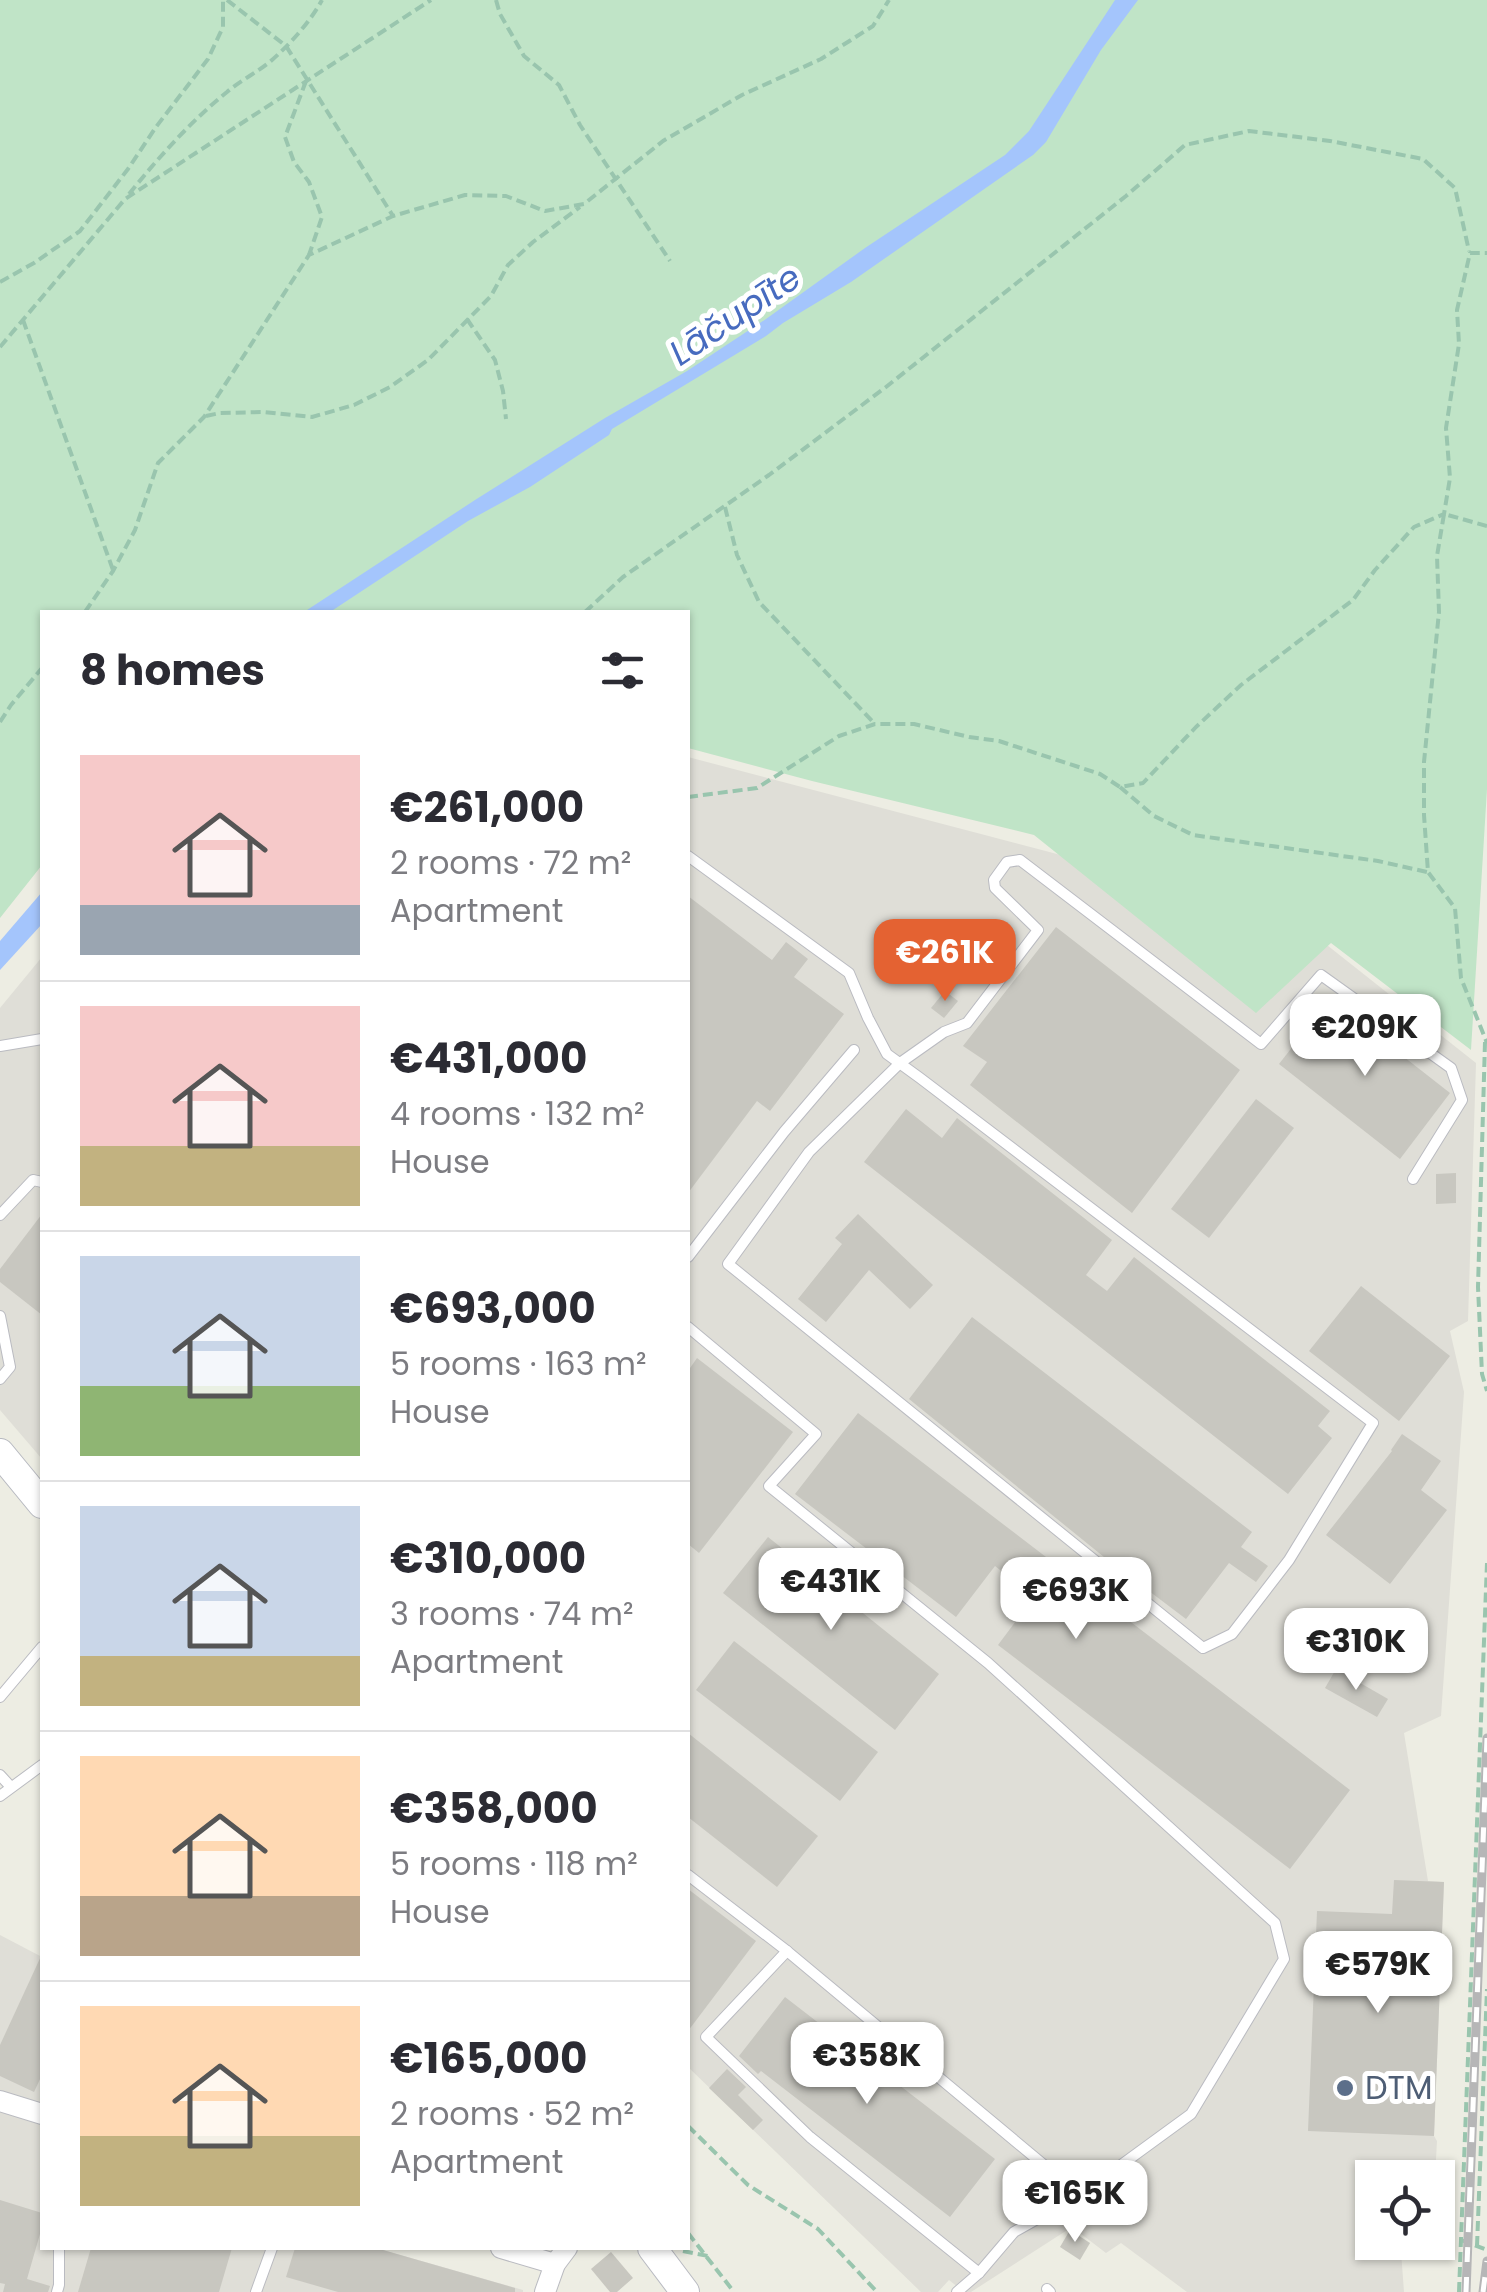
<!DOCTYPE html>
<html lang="en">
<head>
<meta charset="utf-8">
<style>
  body { margin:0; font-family:Poppins,sans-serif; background:#f2f2f3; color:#2b2b33; height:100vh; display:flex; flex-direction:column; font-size:38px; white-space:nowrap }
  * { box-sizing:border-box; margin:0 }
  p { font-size:32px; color:#7c7c81 }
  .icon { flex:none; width:55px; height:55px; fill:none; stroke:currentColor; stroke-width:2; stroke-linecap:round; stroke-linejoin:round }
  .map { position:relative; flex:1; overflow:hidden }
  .side { position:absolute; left:40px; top:610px; width:650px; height:1640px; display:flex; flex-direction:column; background:#fff; border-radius:0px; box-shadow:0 2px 8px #0004 }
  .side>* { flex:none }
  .buttons { position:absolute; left:1355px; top:2160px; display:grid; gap:20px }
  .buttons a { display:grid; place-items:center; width:100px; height:100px; border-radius:0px; background:#fff; box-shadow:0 2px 8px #0004; font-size:50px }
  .price { position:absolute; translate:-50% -85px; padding:0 22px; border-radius:20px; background:#fff; color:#222; font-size:32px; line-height:65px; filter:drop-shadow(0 2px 5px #0008) }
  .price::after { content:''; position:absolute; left:50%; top:60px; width:30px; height:22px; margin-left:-15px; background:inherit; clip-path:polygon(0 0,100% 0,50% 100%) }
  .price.current { background:#e46232; color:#fff }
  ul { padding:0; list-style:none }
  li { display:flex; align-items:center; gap:30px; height:250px; padding:0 40px }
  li+li { border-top:2px solid #e1e1e2 }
  li span { display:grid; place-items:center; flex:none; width:280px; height:200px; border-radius:0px; color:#555 }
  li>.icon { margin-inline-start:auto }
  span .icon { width:120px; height:120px; fill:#fffc; stroke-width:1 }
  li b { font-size:42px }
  h2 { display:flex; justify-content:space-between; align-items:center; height:120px; padding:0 40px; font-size:42px }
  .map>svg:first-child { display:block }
</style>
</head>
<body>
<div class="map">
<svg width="1487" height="2292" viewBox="0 0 1487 2292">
  <rect width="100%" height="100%" fill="#edede3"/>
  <g fill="#dfded7">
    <path d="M688,757L1289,915L1476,1063L1468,1321L1450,1331L1464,1392L1441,1716L1404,1733L1428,1881L1444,1882L1434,2136L1437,2141L1435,2177L1372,2178V2242L1433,2243L1430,2250L1401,2251L1404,2292H1187L1121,2243L1106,2253L1072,2227L971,2292H964L949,2280L938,2292H921L688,2067Z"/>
    <path d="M42,957V1459L0,1410V1008Z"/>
    <path d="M0,1935L42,1957V2248H376L523,2290V2292H0Z"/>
  </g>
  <path fill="#c0e4c7" d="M0,0H1487V789L1471,1050L1331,943L1256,1013L1034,835L812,781L688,748V612H42V865L0,918Z"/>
  <g fill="#a4c5fc">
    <path d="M1115,0H1138L1101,50L1046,142L1033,155L851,282L783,323L766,336L612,429L609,435L530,487L468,521L330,612H304L475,500L605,418L687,371L766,319L865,248L1005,155L1029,131Z"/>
    <path d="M42,892V924L0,970V941Z"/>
  </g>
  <g fill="#c8c7c0">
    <path d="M688,896L772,960L786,942L808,959L794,977L844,1014L770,1111L757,1101L688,1193Z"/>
    <path d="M1056,927L1240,1070L1132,1213L970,1085L987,1062L963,1046Z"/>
    <path d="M945,991L958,1001L944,1018L931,1008Z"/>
    <path d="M1330,999L1450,1093L1400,1159L1279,1064Z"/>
    <path d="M1256,1099L1294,1128L1209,1238L1171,1209Z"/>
    <path d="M906,1109L942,1138L957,1118L1112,1240L1086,1275L1107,1291L1134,1257L1330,1411L1318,1426L1332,1438L1288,1494L864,1162Z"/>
    <path d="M1456,1173V1203L1436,1204V1174Z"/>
    <path d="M42,1214V1315L0,1282V1269Z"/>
    <path d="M858,1214L933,1285L910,1309L869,1270L826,1322L798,1299L842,1244L835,1238Z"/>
    <path d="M1361,1286L1450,1356L1399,1421L1309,1351Z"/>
    <path d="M972,1317L1252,1532L1241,1547L1268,1566L1256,1582L1229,1563L1186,1619L1104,1557L909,1399Z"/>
    <path d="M697,1358L793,1432L699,1553L688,1544V1371Z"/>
    <path d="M858,1413L1350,1790L1290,1869L998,1645L1034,1597L995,1566L956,1617L795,1494Z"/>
    <path d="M1402,1434L1441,1461L1421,1490L1447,1510L1390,1584L1326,1535L1392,1451L1391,1450Z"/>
    <path d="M768,1537L939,1674L895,1730L723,1593Z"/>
    <path d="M734,1641L878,1752L840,1801L696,1690Z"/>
    <path d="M1336,1669L1388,1699L1377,1717L1325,1688Z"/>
    <path d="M688,1733L818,1836L777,1887L688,1817Z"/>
    <path d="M1394,1880L1444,1882L1434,2136L1308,2131L1317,1911L1392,1914Z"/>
    <path d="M688,1889L756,1941L688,2031Z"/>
    <path d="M42,1954V2075L34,2092L0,2076V2045Z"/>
    <path d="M785,1997L995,2159L950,2217L761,2071L758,2074L739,2056Z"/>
    <path d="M727,2069L746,2087L738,2095L763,2120L753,2130L709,2088Z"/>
    <path d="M0,2200L42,2213V2227L27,2279L50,2286L48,2292H3L5,2284L0,2283Z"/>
    <path d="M1070,2230L1090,2243L1080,2260L1060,2247Z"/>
    <path d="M91,2248H232L219,2292H78Z"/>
    <path d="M295,2248H376L515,2288V2292H338L286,2277Z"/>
    <path d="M611,2252L633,2278L617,2292H610L591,2269Z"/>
  </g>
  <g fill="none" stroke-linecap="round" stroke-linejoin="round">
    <g stroke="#babbc1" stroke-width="12">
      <g id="lane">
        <path d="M688,856L849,973L868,1018L887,1054L920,1078L1373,1423L1289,1560L1232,1634L1203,1648L728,1264L809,1152L900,1063L944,1032L967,1023L1038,930L995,888L994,880L1007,862L1020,860L1261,1044L1321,975L1451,1068L1462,1100L1413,1179"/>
        <path d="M0,1046L42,1039"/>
        <path d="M0,1215L33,1180L42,1182"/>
        <path d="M688,1257L784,1132L854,1050"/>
        <path d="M0,1316L10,1367L0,1379"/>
        <path d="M688,1327L816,1434L769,1486L988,1663L1275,1923L1284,1959L1191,2114L1080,2195L1014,2232L979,2273L957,2292"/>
        <path d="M0,1697L42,1647"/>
        <path d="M0,1775L10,1786"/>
        <path d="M0,1796L42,1765"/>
        <path d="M688,1875L787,1951L1080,2195"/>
        <path d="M787,1951L706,2037L810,2137L979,2273"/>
        <path d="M1047,2289L1050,2292"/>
        <path d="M57,2292L59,2285V2248"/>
        <path d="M256,2292L272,2248"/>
      </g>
    </g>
    <g stroke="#babbc1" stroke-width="22">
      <g id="street">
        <path d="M0,2101L42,2114"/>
        <path d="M501,2248L555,2264"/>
        <path d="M545,2292L555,2264L567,2248"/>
      </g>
    </g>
    <g stroke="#b8bac1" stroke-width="30">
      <g id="secondary">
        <path d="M0,1453L42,1504"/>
        <path d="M652,2248L685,2292"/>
      </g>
    </g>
    <g stroke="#99c5ae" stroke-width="4" stroke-dasharray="10 5" stroke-linecap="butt">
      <path d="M227,0L286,46L393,216"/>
      <path d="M496,0L500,14L524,56L559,85L580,125L670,261"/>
      <path d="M306,81L285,137L294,162L309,182L322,217L309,255"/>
      <path d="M129,194C159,157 190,122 227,92C241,80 258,72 272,60C291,43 310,22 322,0"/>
      <path d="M0,282L34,263L80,231L128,169L156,127L208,59L223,27V0"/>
      <path d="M467,319L495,360L503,391L506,419"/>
      <path d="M23,320L113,570"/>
      <path d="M0,347L125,199L431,0"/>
      <path d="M206,416L220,413L264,412L312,417L354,405L390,387L428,360L491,296L508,265L533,242L580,207"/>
      <path d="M725,507L737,555L759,602L875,724"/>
      <path d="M1487,526L1444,514L1437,556L1439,612L1424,762V815L1428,872L1455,908L1461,978L1487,1043"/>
      <path d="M85,612L113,571L135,530L158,463L204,417L309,255L393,216L465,195L506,196L545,211L584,204L663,141L742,95L821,59L873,26L889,0"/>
      <path d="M585,612L623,577L769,475L886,387L1126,196L1185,145L1249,131L1330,141L1423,159L1455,188L1469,251"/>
      <path d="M0,722L11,705L42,668"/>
      <path d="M1120,787L1154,816L1193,835L1378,861L1427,872"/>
      <path d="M688,797L757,788L839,736L875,724H914L969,737L999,741L1100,774L1120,787L1143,783L1196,727L1241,685L1353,600L1375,570L1414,527L1444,514L1450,478L1446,428L1459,344L1457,310L1470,253H1487"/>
      <path d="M1485,1042L1478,1287L1482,1374L1487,1391"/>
      <path d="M688,2126L748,2185L818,2229L877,2292"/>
      <path d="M688,2233L734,2292"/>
      <path d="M1461,2240L1487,2250"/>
      <path d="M1477,2246L1487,1989"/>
      <path d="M683,2251L708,2256"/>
      <path d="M1459,2292L1487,1563"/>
    </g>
    <use href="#lane" stroke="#fff" stroke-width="10"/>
    <use href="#street" stroke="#fff" stroke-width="20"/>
    <use href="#secondary" stroke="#fff" stroke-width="28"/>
    <g stroke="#b6b6b7" stroke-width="9">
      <g id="rail">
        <path d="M1466,2292L1487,1738"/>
        <path d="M1483,2292L1487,2261"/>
      </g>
    </g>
    <use href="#rail" stroke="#fff" stroke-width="5" stroke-dasharray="15" stroke-linecap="butt"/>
  </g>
  <circle fill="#5c6f8a" stroke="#fff" stroke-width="4" cx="1345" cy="2088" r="10"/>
  <g text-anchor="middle" stroke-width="10" stroke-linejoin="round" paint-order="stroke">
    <g font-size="32" fill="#4e5e75" stroke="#fff" text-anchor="start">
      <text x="1365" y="2099">DTM</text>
    </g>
    <g font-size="35" font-style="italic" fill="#476bbf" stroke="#fff">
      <text transform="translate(735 315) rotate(-34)" y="12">Lāčupīte</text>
    </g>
  </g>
</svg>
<div class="buttons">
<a><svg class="icon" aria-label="locate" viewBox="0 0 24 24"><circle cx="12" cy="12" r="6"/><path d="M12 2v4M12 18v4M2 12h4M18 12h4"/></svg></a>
</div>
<b class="price current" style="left:945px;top:1004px">€261K</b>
<b class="price" style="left:1365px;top:1079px">€209K</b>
<b class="price" style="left:831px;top:1633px">€431K</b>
<b class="price" style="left:1076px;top:1642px">€693K</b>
<b class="price" style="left:1356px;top:1693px">€310K</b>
<b class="price" style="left:1378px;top:2016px">€579K</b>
<b class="price" style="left:867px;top:2107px">€358K</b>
<b class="price" style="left:1075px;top:2245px">€165K</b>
<section class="side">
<h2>8 homes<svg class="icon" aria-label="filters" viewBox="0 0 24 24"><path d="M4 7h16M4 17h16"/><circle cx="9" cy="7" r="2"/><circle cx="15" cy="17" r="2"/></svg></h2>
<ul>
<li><span style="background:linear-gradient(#f6c9c9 75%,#9aa5b1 0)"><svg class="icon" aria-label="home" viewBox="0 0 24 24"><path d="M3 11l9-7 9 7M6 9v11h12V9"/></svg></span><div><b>€261,000</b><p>2 rooms · 72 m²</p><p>Apartment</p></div></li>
<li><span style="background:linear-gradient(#f6c9c9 70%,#c2b280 0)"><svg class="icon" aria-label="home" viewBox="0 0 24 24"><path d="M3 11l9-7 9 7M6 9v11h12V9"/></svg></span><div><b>€431,000</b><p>4 rooms · 132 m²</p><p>House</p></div></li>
<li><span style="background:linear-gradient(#c9d6e8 65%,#8fb573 0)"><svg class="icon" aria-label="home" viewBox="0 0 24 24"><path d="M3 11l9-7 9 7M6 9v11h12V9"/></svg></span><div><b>€693,000</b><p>5 rooms · 163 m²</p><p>House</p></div></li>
<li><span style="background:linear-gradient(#c9d6e8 75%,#c2b280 0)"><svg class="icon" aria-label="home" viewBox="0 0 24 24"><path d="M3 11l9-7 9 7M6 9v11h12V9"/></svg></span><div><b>€310,000</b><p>3 rooms · 74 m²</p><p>Apartment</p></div></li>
<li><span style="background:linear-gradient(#ffd9b3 70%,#b9a48a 0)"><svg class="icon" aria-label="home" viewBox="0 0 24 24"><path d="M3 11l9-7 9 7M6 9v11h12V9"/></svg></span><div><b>€358,000</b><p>5 rooms · 118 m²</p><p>House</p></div></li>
<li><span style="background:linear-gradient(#ffd9b3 65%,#c2b280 0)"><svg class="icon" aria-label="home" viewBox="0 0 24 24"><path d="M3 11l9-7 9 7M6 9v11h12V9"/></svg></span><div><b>€165,000</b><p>2 rooms · 52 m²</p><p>Apartment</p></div></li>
</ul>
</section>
</div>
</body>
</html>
